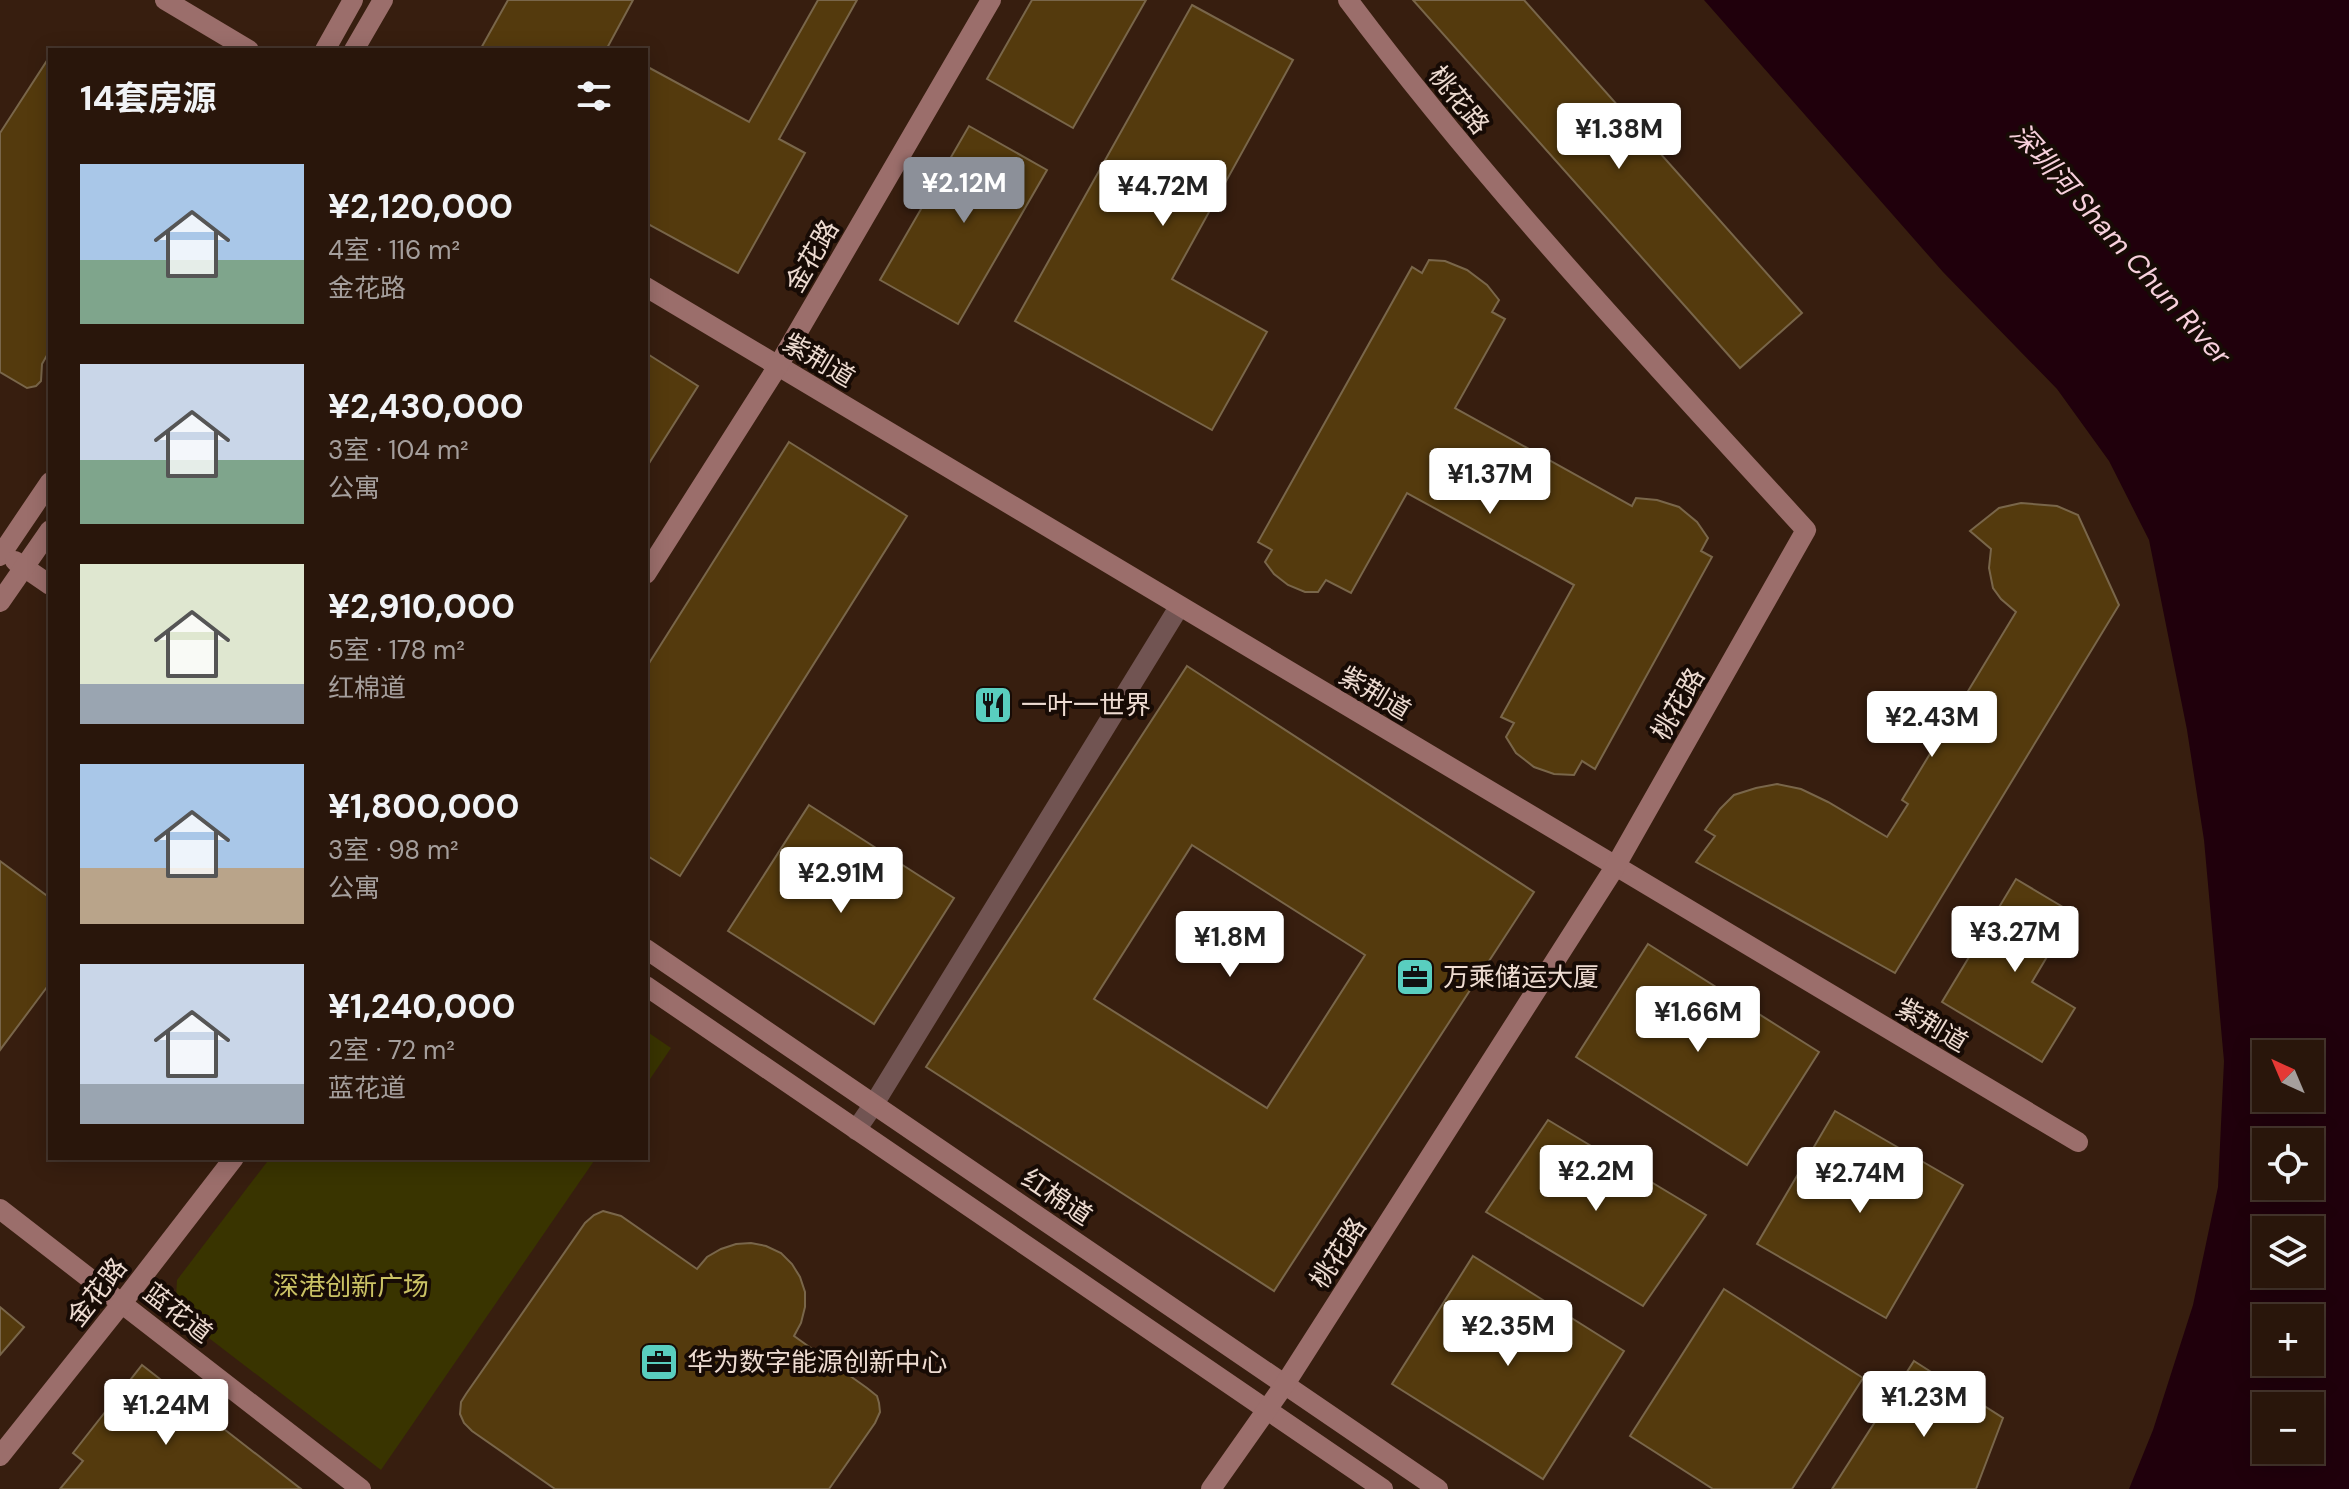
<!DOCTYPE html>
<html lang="zh">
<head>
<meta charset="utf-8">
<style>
  body { margin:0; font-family:"DM Sans","Noto Sans SC",sans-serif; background:#352319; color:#f1f3f6; height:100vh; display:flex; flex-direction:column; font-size:30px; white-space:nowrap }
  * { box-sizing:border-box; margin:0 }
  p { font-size:26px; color:#a59f9d }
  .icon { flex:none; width:44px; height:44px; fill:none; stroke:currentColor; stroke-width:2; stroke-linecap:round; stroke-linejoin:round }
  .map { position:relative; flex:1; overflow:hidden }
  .details { position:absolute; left:48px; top:48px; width:600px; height:1112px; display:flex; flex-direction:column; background:#29160b; border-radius:0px; box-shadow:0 4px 20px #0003,0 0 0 2px #45352c }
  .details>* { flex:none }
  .needle { width:52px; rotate:316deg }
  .tools { position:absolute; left:2252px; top:1040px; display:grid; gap:16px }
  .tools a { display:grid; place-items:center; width:72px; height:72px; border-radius:0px; background:#29160b; box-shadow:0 4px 20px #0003,0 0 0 2px #45352c; font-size:40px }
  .price { position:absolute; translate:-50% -68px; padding:0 18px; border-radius:8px; background:#fff; color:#222; font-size:26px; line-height:52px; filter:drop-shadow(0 2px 4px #0008) }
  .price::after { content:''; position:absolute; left:50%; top:48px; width:24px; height:18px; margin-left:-12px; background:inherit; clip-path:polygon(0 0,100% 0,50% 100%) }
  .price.active { background:#8c9099; color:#fff }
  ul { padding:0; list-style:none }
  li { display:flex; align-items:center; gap:24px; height:200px; padding:0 32px }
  li span { display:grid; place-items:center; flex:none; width:224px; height:160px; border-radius:0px; color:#555 }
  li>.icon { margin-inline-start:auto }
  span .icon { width:96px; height:96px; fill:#fffc; stroke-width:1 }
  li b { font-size:34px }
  h2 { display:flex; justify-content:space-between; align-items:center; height:96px; padding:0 32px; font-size:34px }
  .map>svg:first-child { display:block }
</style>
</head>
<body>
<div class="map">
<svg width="2349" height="1489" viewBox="0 0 2349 1489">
  <rect width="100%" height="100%" fill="#371e0f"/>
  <g fill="#393400">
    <path d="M646,1031L671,1048L646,1085Z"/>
    <path d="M270,1158H596L381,1470L175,1312L177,1280Z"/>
  </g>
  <path fill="#20000c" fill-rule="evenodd" d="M1704,0H2349V1489H2129L2153,1430L2193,1305L2218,1187L2224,1061L2204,840L2187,730L2149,540L2109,461L2057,389L1943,272ZM2266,1054H2310V1098H2266ZM2266,1142H2310V1186H2266ZM2266,1230H2310V1274H2266ZM2266,1318H2310V1362H2266ZM2266,1406H2310V1450H2266Z"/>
  <g fill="#543a0d" stroke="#79664a" stroke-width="2" fill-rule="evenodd">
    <path d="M508,0H633L606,50H480Z"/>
    <path d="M818,0H857L779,139L805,153L738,273L646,223V66L749,122Z"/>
    <path d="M1032,0H1146L1073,128L987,79Z"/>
    <path d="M1413,0H1524L1802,313L1740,368Z"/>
    <path d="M1192,5L1293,60L1172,279L1267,332L1212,430L1015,321Z"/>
    <path d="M50,56V350L42,364L41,381L36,386L27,388L0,372V133Z"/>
    <path d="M969,126L1047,170L958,324L880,280Z"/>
    <path d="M1429,260L1445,261L1467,270L1487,285L1499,300L1492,312L1505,319L1455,408L1632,506L1636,498L1657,500L1679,507L1697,522L1708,538L1701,551L1712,557L1595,769L1582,761L1574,775L1554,774L1534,767L1516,753L1506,737L1514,723L1501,717L1574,585L1407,493L1351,593L1326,580L1318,592H1305L1288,585L1274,574L1265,562L1272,550L1258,542L1412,267L1422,273Z"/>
    <path d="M646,353L698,386L646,468Z"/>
    <path d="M789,442L907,516L680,876L646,855V668Z"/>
    <path d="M2021,503L2057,506L2078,515L2119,605L1895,973L1696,862L1715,836L1705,830L1720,809L1734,795L1756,788L1777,784L1801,789L1828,802L1887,837L1908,804L1902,800L2016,612L2001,599L1993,588L1989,568L1991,549L1970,531L1999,508Z"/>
    <path d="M1187,666L1534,892L1274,1291L926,1067ZM1192,845L1365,955L1267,1108L1094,999Z"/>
    <path d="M809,805L954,898L874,1024L728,931Z"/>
    <path d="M0,861L50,898V983L0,1050Z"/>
    <path d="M2016,879L2073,913L2032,982L2075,1008L2042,1062L1942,1002Z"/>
    <path d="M1648,944L1819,1052L1747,1165L1576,1057Z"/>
    <path d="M1835,1111L1963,1185L1886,1318L1757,1244Z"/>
    <path d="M1548,1120L1706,1215L1643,1306L1486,1212Z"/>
    <path d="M603,1211L621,1216L697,1269L707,1257L721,1249L736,1244L751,1243L766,1246L781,1253L792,1264L800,1277L805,1292V1307L801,1323L794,1336L867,1388L877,1396L879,1403L880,1412L875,1423L829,1489H555L472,1431L464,1423L460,1414L461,1402L466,1394L585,1223L594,1215Z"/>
    <path d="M1473,1256L1624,1351L1543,1479L1392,1384Z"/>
    <path d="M1724,1289L1863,1378L1792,1489H1713L1630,1436Z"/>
    <path d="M0,1307L24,1327L0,1355Z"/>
    <path d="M1914,1361L2003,1418L1976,1489H1832Z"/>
    <path d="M142,1365L301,1489H60L83,1461L73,1453Z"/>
  </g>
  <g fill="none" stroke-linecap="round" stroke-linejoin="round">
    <path stroke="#715452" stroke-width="20" d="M856,1130L874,1104L1179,607"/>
    <g stroke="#9b6e6b" stroke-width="20">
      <path d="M165,0L249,50"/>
      <path d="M325,50L353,0"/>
      <path d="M354,50L383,0"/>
      <path d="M646,287L2078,1142"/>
      <path d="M0,556L50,482"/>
      <path d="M15,561L50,585"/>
      <path d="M646,574L778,366L991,0"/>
      <path d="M0,602L50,530"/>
      <path d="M646,949L1438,1489"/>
      <path d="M646,986L1383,1489"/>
      <path d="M0,1209L361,1489"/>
      <path d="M0,1456L122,1303L234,1158"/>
      <path d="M1211,1489L1285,1384L1615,867L1806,530C1649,358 1488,187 1348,0"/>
    </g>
  </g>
  <defs>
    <g id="restaurant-square" transform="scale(2)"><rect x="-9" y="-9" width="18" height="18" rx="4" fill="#59cebf" stroke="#170b05"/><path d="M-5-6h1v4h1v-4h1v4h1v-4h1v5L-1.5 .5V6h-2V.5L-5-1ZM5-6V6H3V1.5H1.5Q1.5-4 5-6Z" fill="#111"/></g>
    <g id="office-square" transform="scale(2)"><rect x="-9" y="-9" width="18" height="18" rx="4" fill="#59cebf" stroke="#170b05"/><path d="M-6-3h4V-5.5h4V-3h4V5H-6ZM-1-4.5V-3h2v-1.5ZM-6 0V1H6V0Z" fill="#111"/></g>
  </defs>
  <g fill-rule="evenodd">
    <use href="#restaurant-square" x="993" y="705"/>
    <use href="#office-square" x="1415" y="977"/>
    <use href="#office-square" x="659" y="1362"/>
  </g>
  <g text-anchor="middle" stroke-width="8" stroke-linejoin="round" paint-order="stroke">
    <g font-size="26" fill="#eddbd1" stroke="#170b05">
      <text transform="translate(1459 100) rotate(51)" y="9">桃花路</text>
      <text transform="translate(812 256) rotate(-60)" y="9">金花路</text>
      <text transform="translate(819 360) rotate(31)" y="9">紫荆道</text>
      <text transform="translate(1375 693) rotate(31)" y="9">紫荆道</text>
      <text transform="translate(1678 704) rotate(-60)" y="9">桃花路</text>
      <text transform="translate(1932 1025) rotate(31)" y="9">紫荆道</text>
      <text transform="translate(1057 1197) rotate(34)" y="9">红棉道</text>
      <text transform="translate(1338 1253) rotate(-57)" y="9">桃花路</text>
      <text transform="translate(97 1292) rotate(-52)" y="9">金花路</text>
      <text transform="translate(178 1313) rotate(38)" y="9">蓝花道</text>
    </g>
    <g font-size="26" fill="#eddbd1" stroke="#170b05" text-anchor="start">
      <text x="1021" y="714">一叶一世界</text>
      <text x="1443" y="986">万乘储运大厦</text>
      <text x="687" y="1371">华为数字能源创新中心</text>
    </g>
    <g font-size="26" fill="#cbc265" stroke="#170b05">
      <text x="351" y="1295">深港创新广场</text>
    </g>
    <g font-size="28" font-style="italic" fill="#f7d0dc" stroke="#170b05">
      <text transform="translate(2121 244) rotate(48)" y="10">深圳河 Sham Chun River</text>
    </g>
  </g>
</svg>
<div class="tools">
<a><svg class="needle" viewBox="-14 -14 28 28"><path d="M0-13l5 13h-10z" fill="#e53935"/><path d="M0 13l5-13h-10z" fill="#a59f9d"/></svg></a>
<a><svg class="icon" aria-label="locate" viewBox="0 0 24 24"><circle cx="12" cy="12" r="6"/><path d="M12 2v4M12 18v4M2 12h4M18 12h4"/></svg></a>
<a><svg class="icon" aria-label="layers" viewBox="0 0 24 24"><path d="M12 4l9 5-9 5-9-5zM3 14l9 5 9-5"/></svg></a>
<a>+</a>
<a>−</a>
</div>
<b class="price" style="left:1619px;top:171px">¥1.38M</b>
<b class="price active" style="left:964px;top:225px">¥2.12M</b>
<b class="price" style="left:1163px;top:228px">¥4.72M</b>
<b class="price" style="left:1490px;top:516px">¥1.37M</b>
<b class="price" style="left:1932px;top:759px">¥2.43M</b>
<b class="price" style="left:841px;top:915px">¥2.91M</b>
<b class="price" style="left:2015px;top:974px">¥3.27M</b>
<b class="price" style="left:1230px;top:979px">¥1.8M</b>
<b class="price" style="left:1698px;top:1054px">¥1.66M</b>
<b class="price" style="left:1596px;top:1213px">¥2.2M</b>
<b class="price" style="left:1860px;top:1215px">¥2.74M</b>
<b class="price" style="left:1508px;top:1368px">¥2.35M</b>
<b class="price" style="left:1924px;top:1439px">¥1.23M</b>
<b class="price" style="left:166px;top:1447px">¥1.24M</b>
<section class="details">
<h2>14套房源<svg class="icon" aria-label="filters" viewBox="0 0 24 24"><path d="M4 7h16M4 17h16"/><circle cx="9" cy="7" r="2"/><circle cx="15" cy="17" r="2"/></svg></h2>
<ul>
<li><span style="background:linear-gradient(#a9c7e8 60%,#7fa58c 0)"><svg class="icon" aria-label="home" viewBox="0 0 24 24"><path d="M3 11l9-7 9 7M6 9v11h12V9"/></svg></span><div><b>¥2,120,000</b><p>4室 · 116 m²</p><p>金花路</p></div></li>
<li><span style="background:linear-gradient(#c9d6e8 60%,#7fa58c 0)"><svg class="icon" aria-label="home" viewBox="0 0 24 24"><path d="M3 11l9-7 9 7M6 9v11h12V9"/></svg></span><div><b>¥2,430,000</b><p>3室 · 104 m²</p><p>公寓</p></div></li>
<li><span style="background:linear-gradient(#dfe7d0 75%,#9aa5b1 0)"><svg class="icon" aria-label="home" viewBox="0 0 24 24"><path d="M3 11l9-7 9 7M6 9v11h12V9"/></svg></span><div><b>¥2,910,000</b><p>5室 · 178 m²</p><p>红棉道</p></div></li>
<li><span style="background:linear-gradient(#a9c7e8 65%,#b9a48a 0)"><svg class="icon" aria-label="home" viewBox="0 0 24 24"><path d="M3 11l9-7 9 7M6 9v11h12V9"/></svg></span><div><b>¥1,800,000</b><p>3室 · 98 m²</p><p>公寓</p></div></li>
<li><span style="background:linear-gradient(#c9d6e8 75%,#9aa5b1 0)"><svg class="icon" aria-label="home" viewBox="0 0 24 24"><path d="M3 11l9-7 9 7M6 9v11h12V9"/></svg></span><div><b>¥1,240,000</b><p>2室 · 72 m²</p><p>蓝花道</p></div></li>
</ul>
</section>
</div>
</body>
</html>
